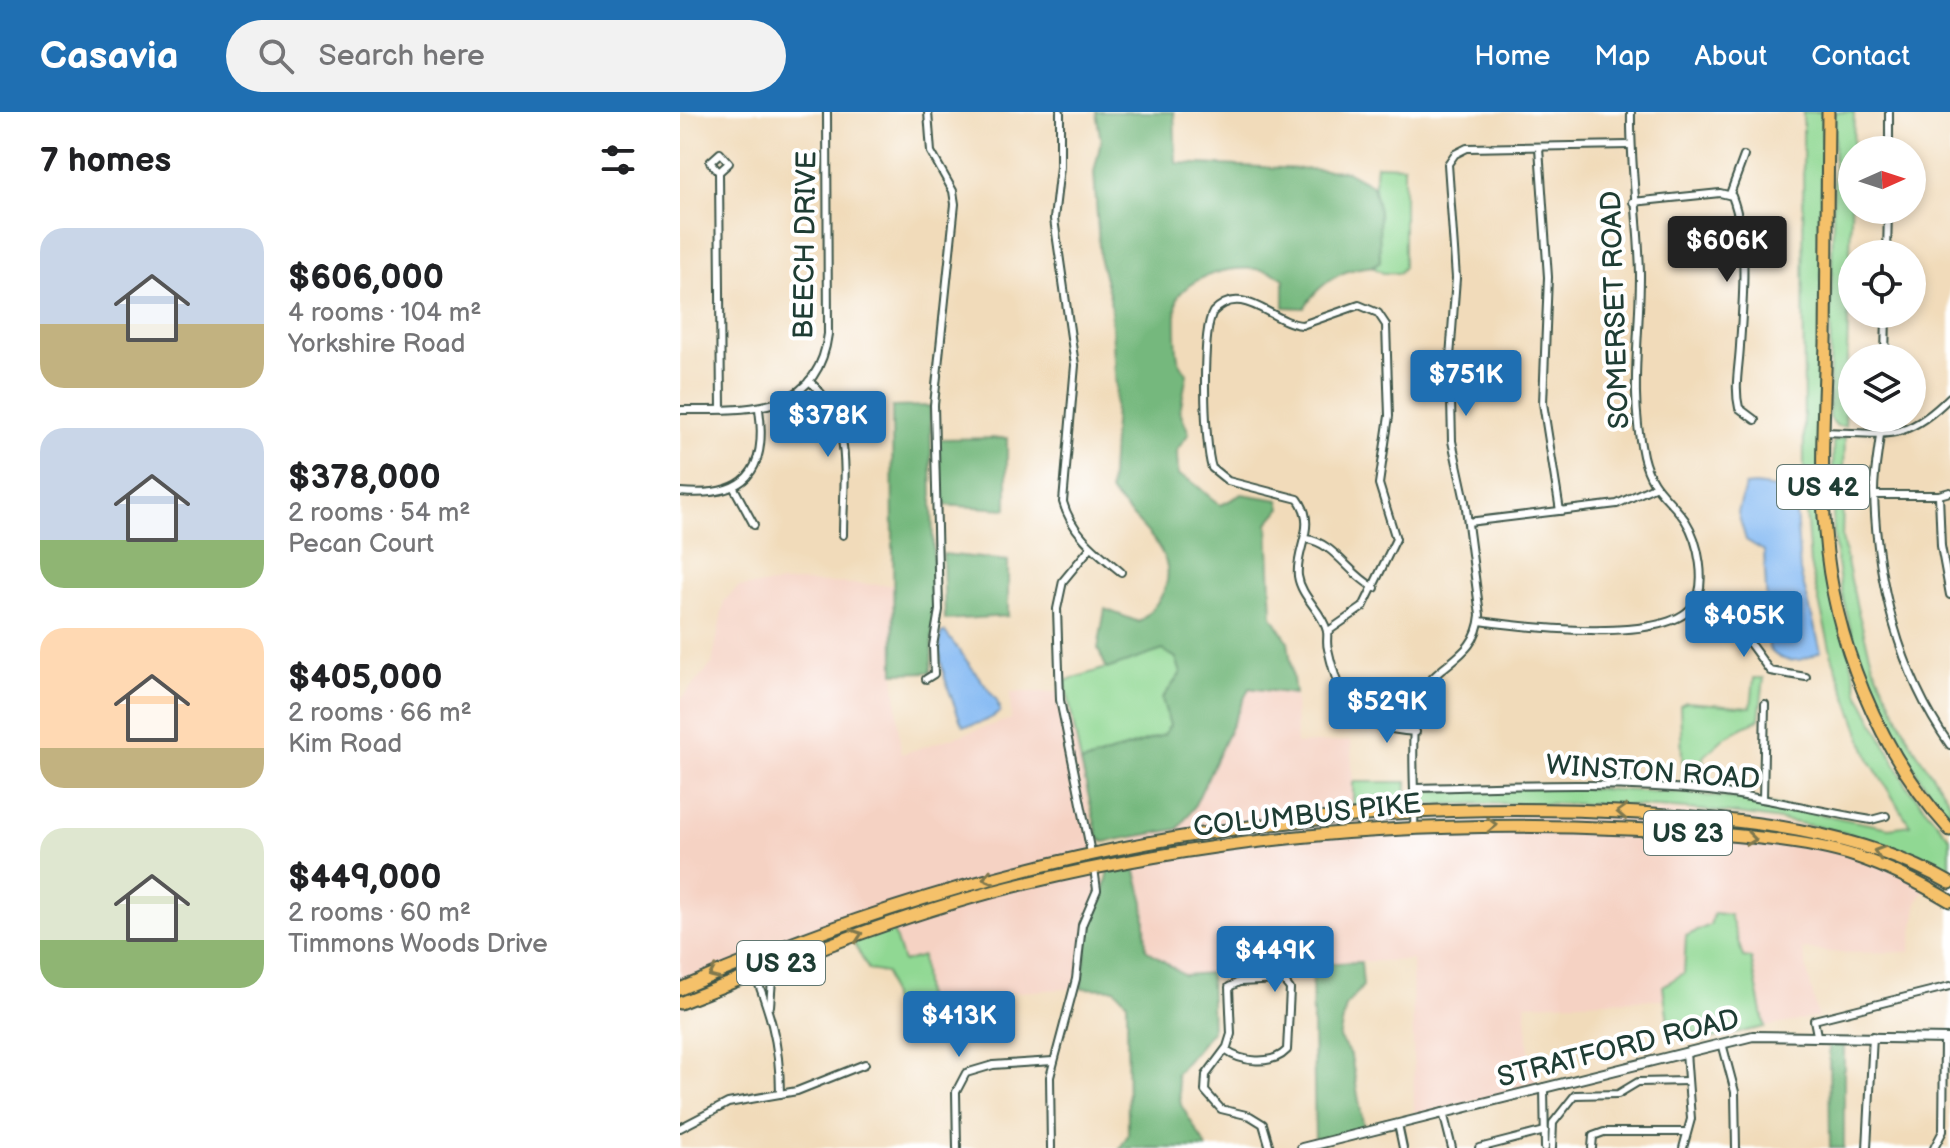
<!DOCTYPE html>
<html lang="en">
<head>
<meta charset="utf-8">
<style>
  body { margin:0; font-family:"Balsamiq Sans",sans-serif; background:#f2f2f2; color:#202124; height:100vh; display:flex; flex-direction:column; font-size:30px; white-space:nowrap }
  * { box-sizing:border-box; margin:0 }
  p { font-size:26px; color:#757577 }
  .icon { flex:none; width:44px; height:44px; fill:none; stroke:currentColor; stroke-width:2; stroke-linecap:round; stroke-linejoin:round }
  .map { position:relative; flex:1; overflow:hidden }
  .panel { display:flex; flex-direction:column; background:#fff; width:680px }
  .panel>* { flex:none }
  .needle { width:52px; rotate:87deg }
  .tools { position:absolute; left:1158px; top:24px; display:grid; gap:16px }
  .tools a { display:grid; place-items:center; width:88px; height:88px; border-radius:50%; background:#fff; box-shadow:0 4px 12px #0003; font-size:40px }
  .price { position:absolute; translate:-50% -68px; padding:0 18px; border-radius:8px; background:#1f6fb2; color:#fff; font-size:26px; line-height:52px; filter:drop-shadow(0 2px 4px #0008) }
  .price::after { content:''; position:absolute; left:50%; top:48px; width:24px; height:18px; margin-left:-12px; background:inherit; clip-path:polygon(0 0,100% 0,50% 100%) }
  .price.current { background:#222; color:#fff }
  ul { padding:0; list-style:none }
  li { display:flex; align-items:center; gap:24px; height:200px; padding:0 40px }
  li span { display:grid; place-items:center; flex:none; width:224px; height:160px; border-radius:24px; color:#555 }
  li>.icon { margin-inline-start:auto }
  span .icon { width:96px; height:96px; fill:#fffc; stroke-width:1 }
  li b { font-size:34px }
  h2 { display:flex; justify-content:space-between; align-items:center; height:96px; padding:0 40px; font-size:34px }
  header { display:flex; align-items:center; gap:48px; box-sizing:border-box; height:112px; padding:0 40px; background:#1f6fb2; color:#fff }
  header strong { font-size:38px }
  nav { display:flex; gap:44px; margin-inline-start:auto; font-size:28px }
  .search { width:560px; height:72px; background:#f2f2f2; display:flex; align-items:center; gap:20px; box-sizing:border-box; padding:0 28px; border-radius:44px; color:#757577; font-size:30px }
  main { display:flex; flex:1; min-height:0 }
  .map>svg:first-child { display:block }
</style>
</head>
<body>
<header>
<strong>Casavia</strong>
<div class="search"><svg class="icon" aria-label="search" viewBox="0 0 24 24"><circle cx="10" cy="10" r="6"/><path d="M15 15l6 6"/></svg>Search here</div>
<nav><a>Home</a><a>Map</a><a>About</a><a>Contact</a></nav>
</header>
<main>
<section class="panel">
<h2>7 homes<svg class="icon" aria-label="filters" viewBox="0 0 24 24"><path d="M4 7h16M4 17h16"/><circle cx="9" cy="7" r="2"/><circle cx="15" cy="17" r="2"/></svg></h2>
<ul>
<li><span style="background:linear-gradient(#c9d6e8 60%,#c2b280 0)"><svg class="icon" aria-label="home" viewBox="0 0 24 24"><path d="M3 11l9-7 9 7M6 9v11h12V9"/></svg></span><div><b>$606,000</b><p>4 rooms · 104 m²</p><p>Yorkshire Road</p></div></li>
<li><span style="background:linear-gradient(#c9d6e8 70%,#8fb573 0)"><svg class="icon" aria-label="home" viewBox="0 0 24 24"><path d="M3 11l9-7 9 7M6 9v11h12V9"/></svg></span><div><b>$378,000</b><p>2 rooms · 54 m²</p><p>Pecan Court</p></div></li>
<li><span style="background:linear-gradient(#ffd9b3 75%,#c2b280 0)"><svg class="icon" aria-label="home" viewBox="0 0 24 24"><path d="M3 11l9-7 9 7M6 9v11h12V9"/></svg></span><div><b>$405,000</b><p>2 rooms · 66 m²</p><p>Kim Road</p></div></li>
<li><span style="background:linear-gradient(#dfe7d0 70%,#8fb573 0)"><svg class="icon" aria-label="home" viewBox="0 0 24 24"><path d="M3 11l9-7 9 7M6 9v11h12V9"/></svg></span><div><b>$449,000</b><p>2 rooms · 60 m²</p><p>Timmons Woods Drive</p></div></li>
</ul>
</section>
<div class="map">
<svg width="1270" height="1036" viewBox="0 0 1270 1036">
  <rect width="100%" height="100%" fill="#fff"/>
  <filter id="ink" filterUnits="userSpaceOnUse"><feTurbulence type="fractalNoise" baseFrequency=".0125" numOctaves="2"/><feDisplacementMap in="SourceGraphic" scale="16" xChannelSelector="R" yChannelSelector="G"/><feConvolveMatrix kernelMatrix="1 2 1 2 8 2 1 2 1" color-interpolation-filters="sRGB"/></filter>
  <filter id="wash" filterUnits="userSpaceOnUse"><feTurbulence type="fractalNoise" baseFrequency=".006" numOctaves="4" result="noise"/><feDisplacementMap in="SourceGraphic" scale="32" xChannelSelector="R" yChannelSelector="G"/><feGaussianBlur stdDeviation="1.8" result="paint"/><feColorMatrix in="noise" values="0 0 0 0 0 0 0 0 0 0 0 0 0 0 0 0 0 1.4 0 .05"/><feComposite in="paint" operator="in"/></filter>
  <g filter="url(#wash)">
    <rect width="100%" height="100%" fill="#f1dbba"/>
    <g fill="#f5d2c3">
      <path d="M117,470L212,473L214,561L221,642L331,607L330,580H386L424,769L422,789L408,820L401,876L245,886L242,845L223,850L212,815L0,897V588L32,552L44,489L58,475Z"/>
      <path d="M569,576L615,582L616,632L671,629L674,698L784,691L1014,700L1158,719L1227,740L1261,756L1238,788L1230,840L1160,841L1122,837L1138,905L1085,915L1071,846L1063,845L1050,803L1006,825L1004,861L983,874L984,887L845,892L850,950L858,973L734,1004L732,848L649,851L504,863L466,837L464,790L455,756L453,724L498,717L514,695Z"/>
    </g>
    <g fill="#90d893" stroke="#588a64" stroke-width="2">
      <path d="M1123,0H1142L1140,408L1178,580L1227,674L1270,726V761C1147,688 889,688 745,693L743,679L877,675L1004,681L1068,688L1209,716L1230,713L1190,649L1178,616L1152,544L1130,452L1124,371Z"/>
      <path d="M1155,0H1174L1165,314H1157L1149,305Z"/>
      <path d="M696,53L724,54V155L719,161H703L693,155L700,149C699,117 692,81 696,53Z"/>
      <path d="M1165,324L1162,426L1177,496L1193,553L1231,631L1270,690V709C1207,624 1166,541 1155,435C1151,401 1154,365 1153,330Z"/>
      <path d="M483,538L496,546L501,561L482,587L490,613L484,623L401,651L385,569Z"/>
      <path d="M1074,566H1084L1079,607L1045,625L1023,645L1029,673L1003,671L1000,593L1006,590L1071,595Z"/>
      <path d="M673,670H727L726,693L673,698Z"/>
      <path d="M1034,801L1050,803L1063,845L1071,846L1085,915L1024,928L1013,920L990,923L983,874L1004,861L1006,824L1030,813Z"/>
      <path d="M212,815L223,850L242,844L245,886L212,890L206,861L189,858L173,830Z"/>
    </g>
    <g fill="#74b87d" stroke="#4a7a58" stroke-width="2">
      <path d="M416,0H494L496,51L666,59L693,74L699,100L700,149C691,157 686,154 675,157C653,163 636,176 624,196L604,195V167C578,147 520,157 499,183C494,190 496,236 498,246C499,251 504,257 507,262L500,299L509,321L497,338L498,363C517,369 524,383 541,393L562,382L599,388L601,396L588,411L592,504L608,529L615,582L569,576L514,695L498,717L424,730L418,725L401,651L484,623L490,613L482,587L501,561L496,546L483,538L427,557L418,537L425,497L459,510C521,456 469,425 430,380L436,277L430,185L420,149L414,60L421,29Z"/>
      <path d="M250,294L254,483L251,560L214,561L212,295Z"/>
      <path d="M327,326V397L261,393L257,327Z"/>
      <path d="M263,442L328,449V504L265,508Z"/>
      <path d="M455,756L464,790L466,837L504,863L530,861L532,919L496,962L501,993L527,1036H440L448,1023L447,890L435,877L401,876L408,820L422,789L429,758Z"/>
      <path d="M681,850L683,874L666,894L659,926L671,944L684,1017L635,1029L632,852Z"/>
      <path d="M1164,931V1036H1150L1149,932Z"/>
    </g>
    <g fill="#84b9f3" stroke="#527b94" stroke-width="2">
      <path d="M1075,373L1111,378L1115,385L1120,459L1141,539C1125,549 1102,555 1089,536L1084,439L1066,428L1058,401L1065,374Z"/>
      <path d="M265,520L317,589L320,600C310,608 296,613 284,614L281,610C271,584 255,549 261,521Z"/>
    </g>
  </g>
  <g filter="url(#ink)">
    <g fill="none" stroke-linecap="round" stroke-linejoin="round">
      <g stroke="#3e5548" stroke-width="10">
        <g id="minor">
          <path d="M380,0V55L374,107L395,253L383,390C392,422 417,440 441,460"/>
          <path d="M859,36L868,165L863,291L880,399"/>
          <path d="M1209,38V0"/>
          <path d="M39,60L49,51L40,41L30,50L39,60L41,297"/>
          <path d="M1050,82L1064,44"/>
          <path d="M953,90L1040,81L1052,84C1069,129 1063,186 1060,234C1059,255 1054,275 1059,296L1075,308"/>
          <path d="M1207,142L1208,98"/>
          <path d="M1205,246L1206,202"/>
          <path d="M129,269C176,309 163,367 163,423"/>
          <path d="M0,298C65,297 137,306 148,222L147,0"/>
          <path d="M1201,306C1201,331 1194,354 1194,379C1196,466 1218,560 1270,633"/>
          <path d="M1144,320C1206,321 1223,332 1270,285"/>
          <path d="M54,376L74,413"/>
          <path d="M0,380C64,386 88,361 79,297"/>
          <path d="M1195,383H1259L1270,380"/>
          <path d="M1259,383L1261,434L1270,483"/>
          <path d="M788,410L937,392L974,375"/>
          <path d="M626,427C654,430 669,463 695,476"/>
          <path d="M411,435L383,469L377,497L380,588L411,741"/>
          <path d="M1011,497L1025,508L1063,522L1090,559L1126,565"/>
          <path d="M800,509C844,515 982,532 1012,495C1029,474 1018,428 1005,408C987,383 971,378 963,344C949,280 960,226 960,163C959,109 950,55 951,0"/>
          <path d="M647,520L683,495L716,427L699,372L709,304L706,213L698,201L679,193L622,213C592,211 562,169 533,200C521,220 524,332 532,356L548,369L618,387C638,414 615,437 618,464C621,485 642,499 647,519C648,525 646,531 648,537C661,595 675,616 736,620"/>
          <path d="M246,567L254,562L253,534L259,498L254,293L275,92L273,79L251,40L248,0"/>
          <path d="M691,610L735,612"/>
          <path d="M736,676C834,674 931,669 1029,679C1084,685 1137,699 1191,708L1206,704"/>
          <path d="M1083,687L1085,592"/>
          <path d="M734,715C736,681 728,613 740,585C755,549 796,549 800,503L785,389L772,329L770,245L776,166L768,52L775,42L787,36L950,33"/>
          <path d="M69,847C89,897 100,928 100,982"/>
          <path d="M90,894L93,854"/>
          <path d="M1137,923L1134,908L1270,874"/>
          <path d="M1042,931L1055,980L1056,1036"/>
          <path d="M545,938C561,950 592,954 607,938L610,877L603,868L559,870L549,875L551,922L547,935L526,963L525,979L541,997L570,1004L583,1012L590,1036"/>
          <path d="M864,975L865,1036"/>
          <path d="M763,1000L772,1036"/>
          <path d="M718,1012L723,1036"/>
          <path d="M0,1016L48,991L117,979L185,952"/>
          <path d="M277,1036L276,980L286,961L313,953L373,949"/>
          <path d="M371,1036L370,965L396,867L402,813L417,778L414,756"/>
          <path d="M799,1036L865,1019"/>
          <path d="M872,1036L873,1011L895,983L938,982L958,970L1008,969"/>
          <path d="M912,1036L913,1024L924,1020H1007"/>
          <path d="M1003,1036L1011,1007L1006,940"/>
          <path d="M1187,1036L1193,924"/>
          <path d="M1254,1036L1263,1019L1264,927"/>
        </g>
      </g>
      <g stroke="#3e5548" stroke-width="12">
        <path id="tertiary" d="M622,1036L1073,924L1270,927"/>
      </g>
      <g stroke="#3e5548" stroke-width="15">
        <g id="trunk">
          <path d="M1148,0C1147,77 1147,154 1146,231C1144,294 1140,357 1145,420C1153,527 1198,639 1270,718"/>
          <path d="M0,877C312,741 618,682 959,701C1062,707 1178,718 1270,771"/>
          <path d="M0,891C114,846 228,799 347,771C545,723 744,707 947,717C1013,720 1113,724 1175,744C1208,755 1240,771 1270,789"/>
        </g>
      </g>
      <use href="#minor" stroke="#fff" stroke-width="6"/>
      <use href="#tertiary" stroke="#fff" stroke-width="8"/>
      <use href="#trunk" stroke="#f5c16b" stroke-width="11"/>
    </g>
    <defs><path id="oneway-chevron" d="M-2-3.5L2.5 0L-2 3.5" fill="none" stroke-width="1.6" stroke-linecap="round" stroke-linejoin="round" transform="scale(2)"/></defs>
    <g stroke="#7f784d">
      <use href="#oneway-chevron" transform="translate(942 700) rotate(-177)"/>
      <use href="#oneway-chevron" transform="translate(812 713) rotate(-1)"/>
      <use href="#oneway-chevron" transform="translate(1071 727) rotate(7)"/>
      <use href="#oneway-chevron" transform="translate(1199 740) rotate(-162)"/>
      <use href="#oneway-chevron" transform="translate(308 766) rotate(166)"/>
      <use href="#oneway-chevron" transform="translate(177 823) rotate(-19)"/>
      <use href="#oneway-chevron" transform="translate(34 862) rotate(156)"/>
    </g>
  </g>
  <g text-anchor="middle" stroke-width="8" stroke-linejoin="round" paint-order="stroke">
    <g fill="#fff" stroke="#627771" stroke-width="2">
      <rect x="1097" y="353" width="92" height="44" rx="6"/>
      <rect x="964" y="699" width="88" height="44" rx="6"/>
      <rect x="57" y="829" width="88" height="44" rx="6"/>
    </g>
    <g font-size="26" font-weight="bold" fill="#1f3d34">
      <text x="1143" y="384">US 42</text>
      <text x="1008" y="730">US 23</text>
      <text x="101" y="860">US 23</text>
    </g>
    <g font-size="28" fill="#1f3d34" stroke="#fff">
      <text transform="translate(124 133) rotate(-89)" y="10">BEECH DRIVE</text>
      <text transform="translate(934 198) rotate(-92)" y="10">SOMERSET ROAD</text>
      <text transform="translate(973 659) rotate(4)" y="10">WINSTON ROAD</text>
      <text transform="translate(627 702) rotate(-6)" y="10">COLUMBUS PIKE</text>
      <text transform="translate(938 935) rotate(-14)" y="10">STRATFORD ROAD</text>
    </g>
  </g>
</svg>
<div class="tools">
<a><svg class="needle" viewBox="-14 -14 28 28"><path d="M0-13l5 13h-10z" fill="#e53935"/><path d="M0 13l5-13h-10z" fill="#757577"/></svg></a>
<a><svg class="icon" aria-label="locate" viewBox="0 0 24 24"><circle cx="12" cy="12" r="6"/><path d="M12 2v4M12 18v4M2 12h4M18 12h4"/></svg></a>
<a><svg class="icon" aria-label="layers" viewBox="0 0 24 24"><path d="M12 4l9 5-9 5-9-5zM3 14l9 5 9-5"/></svg></a>
</div>
<b class="price current" style="left:1047px;top:172px">$606K</b>
<b class="price" style="left:786px;top:306px">$751K</b>
<b class="price" style="left:148px;top:347px">$378K</b>
<b class="price" style="left:1064px;top:547px">$405K</b>
<b class="price" style="left:707px;top:633px">$529K</b>
<b class="price" style="left:595px;top:882px">$449K</b>
<b class="price" style="left:279px;top:947px">$413K</b>
</div>
</main>
</body>
</html>
